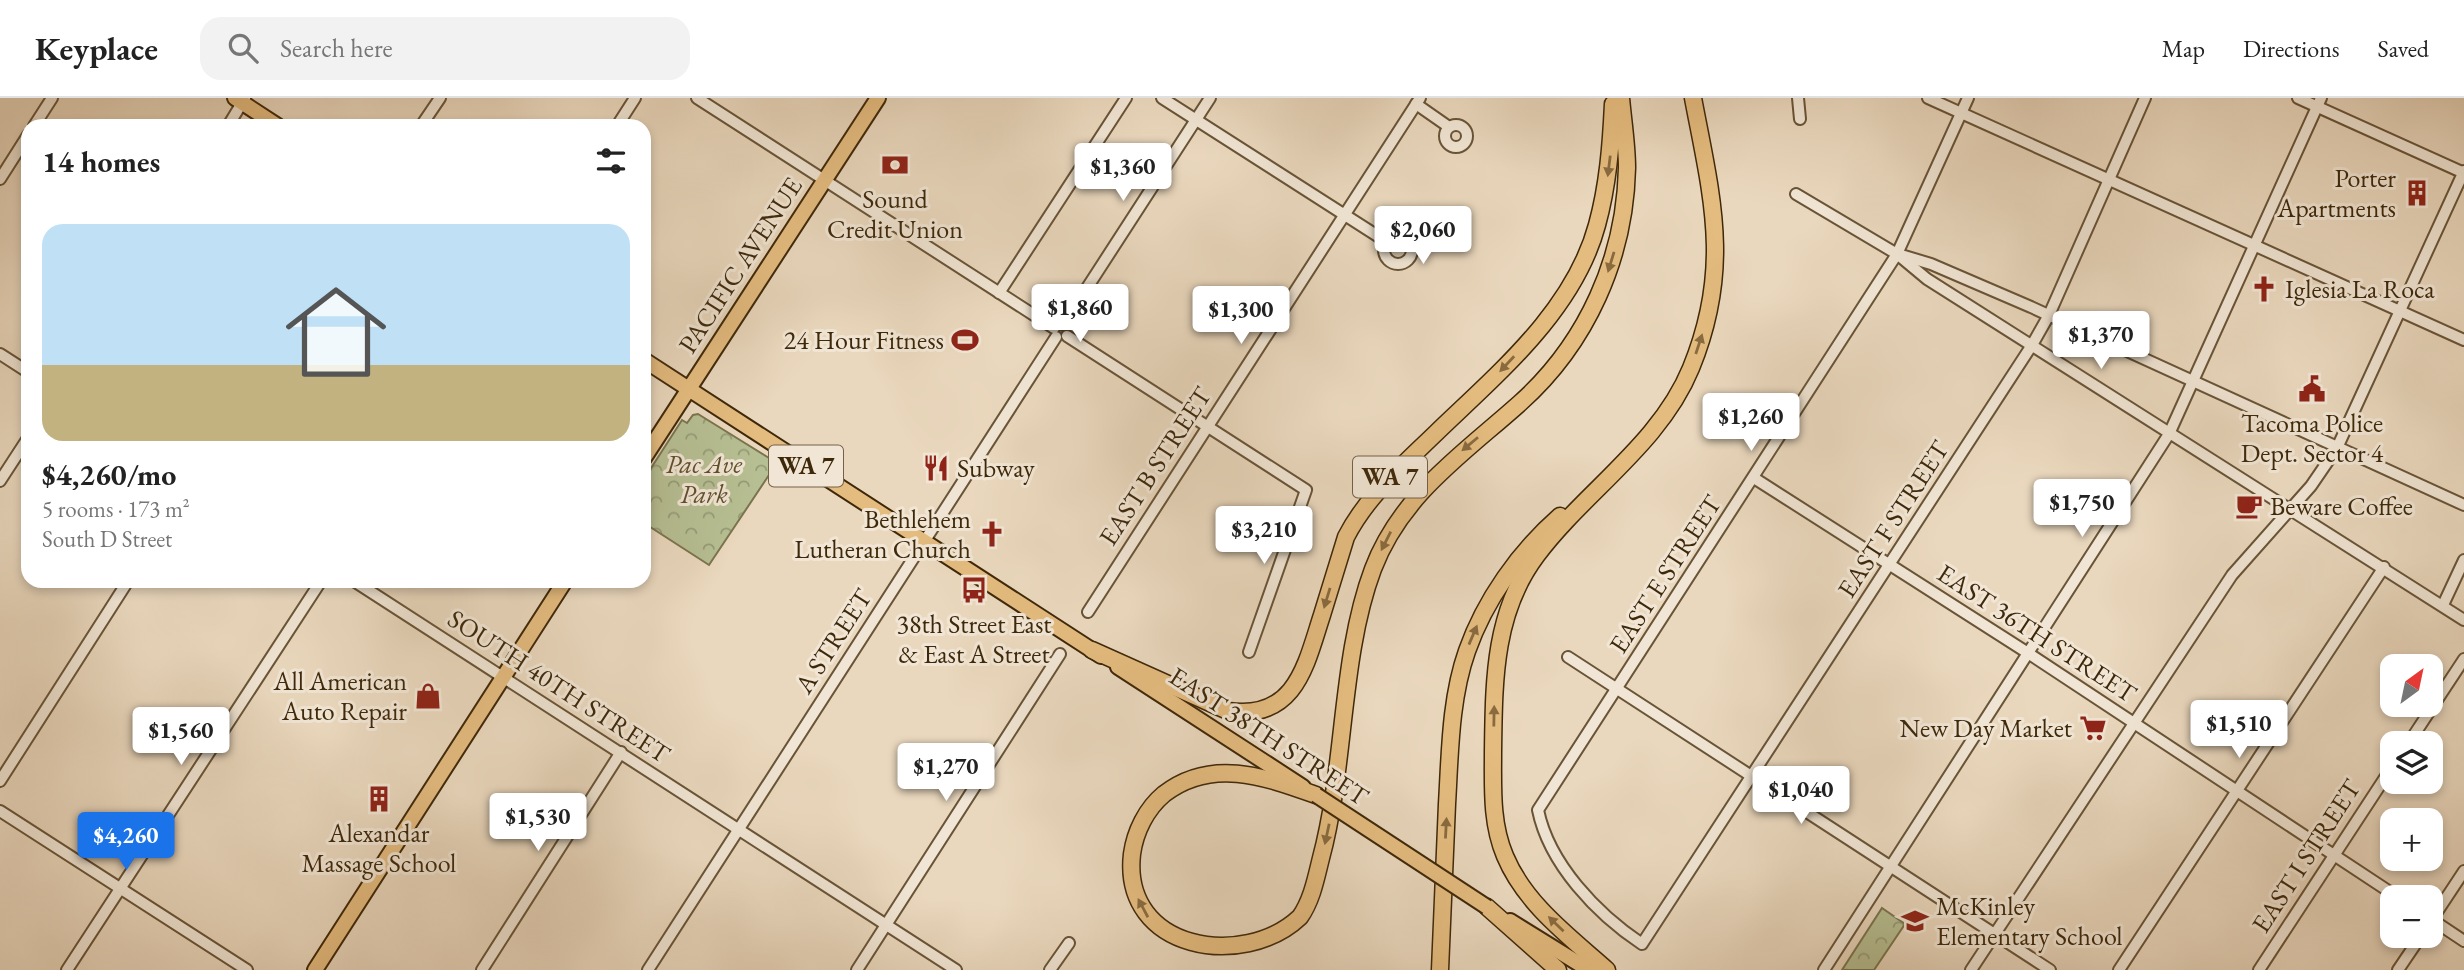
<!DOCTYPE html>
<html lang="en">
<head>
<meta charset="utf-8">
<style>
  body { margin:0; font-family:"EB Garamond",serif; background:#f2f2f2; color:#222; height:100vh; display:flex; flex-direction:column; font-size:26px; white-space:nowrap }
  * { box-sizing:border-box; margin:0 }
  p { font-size:23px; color:#767676 }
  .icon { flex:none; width:38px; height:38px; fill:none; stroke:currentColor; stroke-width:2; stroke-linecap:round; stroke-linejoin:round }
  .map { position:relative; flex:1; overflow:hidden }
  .drawer { position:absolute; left:21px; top:21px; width:630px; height:469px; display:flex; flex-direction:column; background:#fff; border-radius:21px; box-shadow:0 4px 10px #0003 }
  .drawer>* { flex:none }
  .needle { width:46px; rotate:33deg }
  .controls { position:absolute; left:2380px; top:556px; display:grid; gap:14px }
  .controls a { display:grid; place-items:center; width:63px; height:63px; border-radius:14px; background:#fff; box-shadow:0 4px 10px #0003; font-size:35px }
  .price { position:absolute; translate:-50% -60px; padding:0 16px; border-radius:7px; background:#fff; color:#222; font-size:23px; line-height:46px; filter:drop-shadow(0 2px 4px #0008) }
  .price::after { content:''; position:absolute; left:50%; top:42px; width:21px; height:16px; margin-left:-10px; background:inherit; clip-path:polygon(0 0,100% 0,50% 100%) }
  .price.current { background:#1a73e8; color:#fff }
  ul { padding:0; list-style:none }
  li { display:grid; align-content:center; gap:14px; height:371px; padding:0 21px }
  li span { display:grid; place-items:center; height:217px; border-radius:21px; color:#555 }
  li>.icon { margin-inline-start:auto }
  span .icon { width:126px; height:126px; fill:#fffc; stroke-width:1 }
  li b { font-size:30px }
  h2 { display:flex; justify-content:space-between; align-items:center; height:84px; padding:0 21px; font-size:30px }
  header { display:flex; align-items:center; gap:42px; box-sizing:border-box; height:98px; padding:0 35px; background:#fff; border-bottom:2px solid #e0e0e0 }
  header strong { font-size:33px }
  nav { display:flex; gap:38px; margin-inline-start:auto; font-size:24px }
  .search { width:490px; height:63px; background:#f2f2f2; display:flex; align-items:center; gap:18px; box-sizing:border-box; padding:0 24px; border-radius:21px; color:#767676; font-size:26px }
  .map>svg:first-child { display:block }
</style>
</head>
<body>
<header>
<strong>Keyplace</strong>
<div class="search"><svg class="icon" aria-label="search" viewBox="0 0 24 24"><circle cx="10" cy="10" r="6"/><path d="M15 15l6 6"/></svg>Search here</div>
<nav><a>Map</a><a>Directions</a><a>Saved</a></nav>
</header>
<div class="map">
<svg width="2464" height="872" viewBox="0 0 2464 872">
  <defs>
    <pattern id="park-crowns" width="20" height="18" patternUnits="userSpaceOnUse" patternTransform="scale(1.75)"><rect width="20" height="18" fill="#b6bf93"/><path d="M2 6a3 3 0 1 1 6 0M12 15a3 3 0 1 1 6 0" fill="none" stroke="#959b76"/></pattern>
  </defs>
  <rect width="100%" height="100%" fill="#ead8be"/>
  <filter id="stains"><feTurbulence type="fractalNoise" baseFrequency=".00286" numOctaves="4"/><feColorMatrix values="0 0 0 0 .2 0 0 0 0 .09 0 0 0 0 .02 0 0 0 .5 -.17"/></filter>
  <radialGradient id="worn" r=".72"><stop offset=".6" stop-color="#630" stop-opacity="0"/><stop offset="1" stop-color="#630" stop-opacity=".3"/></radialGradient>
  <g fill="url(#park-crowns)" stroke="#7a744e" stroke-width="2">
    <path d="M698,316L777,365L709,467L644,425V381L682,322L687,325L693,317Z"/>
    <path d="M1882,810L1905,826L1874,872H1842Z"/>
  </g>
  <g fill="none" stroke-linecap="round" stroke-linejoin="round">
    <g stroke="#695437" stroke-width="14">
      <g id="minor">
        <path d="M697,0L1054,230"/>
        <path d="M1162,0L1387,144"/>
        <path d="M1798,0L1800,21"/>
        <path d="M1928,0L2464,242"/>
        <path d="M1968,0L1897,156L1538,712C1549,766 1597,816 1642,846L2032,247L2049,217L2145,0"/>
        <path d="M2298,0L2464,75"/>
        <path d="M1416,6L1449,29"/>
        <circle cx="1456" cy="38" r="11"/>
        <path d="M34,28L52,0"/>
        <path d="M228,28L245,0"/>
        <path d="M421,28L440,0"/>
        <path d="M617,28L635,0"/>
        <path d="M0,81L28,37"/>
        <path d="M1796,96L1897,156L1927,181L2464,522"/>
        <circle cx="1398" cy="152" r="14"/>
        <path d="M1901,157L1931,166L2031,209L2464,407"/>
        <path d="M999,195L1126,0"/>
        <path d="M1063,227L1210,0"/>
        <path d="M1067,238L1306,392L1249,554"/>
        <path d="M0,256L28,274"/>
        <path d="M1754,380L2028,555L2399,800"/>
        <path d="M0,383L28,340"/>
        <path d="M354,483L956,872"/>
        <path d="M2443,507L2464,462"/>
        <path d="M1088,514L1420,0"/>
        <path d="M1568,559L2050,872"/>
        <path d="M2408,646L2464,561"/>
        <path d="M0,683L128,483"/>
        <path d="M0,713L247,872"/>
        <path d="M2431,821L2464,843"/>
        <path d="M2431,823L2464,773"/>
        <path d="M67,872L321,483"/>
        <path d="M482,872L621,654"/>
        <path d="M648,872L1056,239"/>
        <path d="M857,872L1060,556"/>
        <path d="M1050,872L1069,845"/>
        <path d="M1824,872L2169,336L2321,0"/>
        <path d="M1971,872L2232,477L2311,388L2337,350L2464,73"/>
        <path d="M2119,872L2384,469"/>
        <path d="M2259,872L2392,669"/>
        <path d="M2398,872L2421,838"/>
      </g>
    </g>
    <g stroke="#3e280a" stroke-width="18">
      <g id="major">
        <path d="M235,0L278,28"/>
        <path d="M644,262L1101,558"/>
        <path d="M644,360L878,0"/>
        <path d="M1118,569L1303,689"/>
        <path d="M1510,823L1589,872"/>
        <path d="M315,872L565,483"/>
      </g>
    </g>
    <g stroke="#3e280a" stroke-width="19">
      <g id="highway">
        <path d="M1092,552L1228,613C1296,623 1306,566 1322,517C1330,491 1338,465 1346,439C1367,398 1403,367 1436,335C1497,276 1574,213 1597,127C1608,87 1611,47 1613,6"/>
        <path d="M1316,697C1265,679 1212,659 1164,696C1146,711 1135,734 1132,756C1121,853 1244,872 1300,819C1312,802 1316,780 1321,760C1346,667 1340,559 1373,471C1401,397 1463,356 1520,305C1587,245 1625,160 1627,70C1627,47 1623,23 1621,0"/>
        <path d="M1487,809L1558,872"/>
        <path d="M1440,872C1442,817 1445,762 1447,706C1450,656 1450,601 1467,553C1485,502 1519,454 1560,418"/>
        <path d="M1607,872C1570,839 1525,806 1505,758C1491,725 1493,690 1493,654C1494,585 1493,515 1537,457C1585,393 1660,346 1691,270C1732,170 1712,100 1693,0"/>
      </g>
    </g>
    <use href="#minor" stroke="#f1e6d5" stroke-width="10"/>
    <use href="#major" stroke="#e5bc7f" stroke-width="14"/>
    <use href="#highway" stroke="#e5bc7f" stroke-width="16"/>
    <g stroke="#3e280a" stroke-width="18" stroke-linecap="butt">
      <path id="major-bridge" d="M1316,697L1487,809"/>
    </g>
    <use href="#major-bridge" stroke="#e5bc7f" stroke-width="14"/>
  </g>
  <defs><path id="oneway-solid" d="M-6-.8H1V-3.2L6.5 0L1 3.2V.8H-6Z" transform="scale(1.75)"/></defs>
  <g fill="#896b3f">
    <use href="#oneway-solid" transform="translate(1609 68) rotate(97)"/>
    <use href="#oneway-solid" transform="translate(1611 164) rotate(107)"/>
    <use href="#oneway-solid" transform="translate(1699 246) rotate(-72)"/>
    <use href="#oneway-solid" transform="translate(1507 266) rotate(133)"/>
    <use href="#oneway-solid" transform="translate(1470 346) rotate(140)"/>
    <use href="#oneway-solid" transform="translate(1386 443) rotate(117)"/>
    <use href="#oneway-solid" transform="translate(1327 500) rotate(107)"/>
    <use href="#oneway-solid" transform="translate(1473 537) rotate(-67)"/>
    <use href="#oneway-solid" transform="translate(1494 618) rotate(-89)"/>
    <use href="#oneway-solid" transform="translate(1446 730) rotate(-87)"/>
    <use href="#oneway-solid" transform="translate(1327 736) rotate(102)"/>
    <use href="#oneway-solid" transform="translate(1143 810) rotate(-118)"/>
    <use href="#oneway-solid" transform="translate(1556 826) rotate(-136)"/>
  </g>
  <defs>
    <g id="bank-bare" transform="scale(2.1)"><path d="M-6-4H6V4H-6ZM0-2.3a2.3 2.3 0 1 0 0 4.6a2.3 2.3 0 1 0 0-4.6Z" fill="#8f2418" stroke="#f1e6d5" stroke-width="2.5" paint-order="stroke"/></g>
    <g id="building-bare" transform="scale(2.1)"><path d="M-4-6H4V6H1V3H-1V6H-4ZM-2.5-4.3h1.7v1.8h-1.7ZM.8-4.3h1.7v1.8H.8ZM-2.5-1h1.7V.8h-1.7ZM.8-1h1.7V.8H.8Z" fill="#8f2418" stroke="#f1e6d5" stroke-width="2.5" paint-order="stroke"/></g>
    <g id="church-bare" transform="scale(2.1)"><path d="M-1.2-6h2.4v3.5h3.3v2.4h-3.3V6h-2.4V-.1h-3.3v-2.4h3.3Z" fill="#8f2418" stroke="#f1e6d5" stroke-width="2.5" paint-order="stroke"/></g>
    <g id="stadium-bare" transform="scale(2.1)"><path d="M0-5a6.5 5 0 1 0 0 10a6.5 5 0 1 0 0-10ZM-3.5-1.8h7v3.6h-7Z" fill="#8f2418" stroke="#f1e6d5" stroke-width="2.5" paint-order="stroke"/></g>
    <g id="civic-bare" transform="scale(2.1)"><path d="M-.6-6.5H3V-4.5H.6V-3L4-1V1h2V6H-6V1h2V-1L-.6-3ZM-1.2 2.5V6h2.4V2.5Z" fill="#8f2418" stroke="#f1e6d5" stroke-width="2.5" paint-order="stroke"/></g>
    <g id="restaurant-bare" transform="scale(2.1)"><path d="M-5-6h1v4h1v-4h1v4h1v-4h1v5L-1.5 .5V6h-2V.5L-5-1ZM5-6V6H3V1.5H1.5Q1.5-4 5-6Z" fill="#8f2418" stroke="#f1e6d5" stroke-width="2.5" paint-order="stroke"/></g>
    <g id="cafe-bare" transform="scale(2.1)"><path d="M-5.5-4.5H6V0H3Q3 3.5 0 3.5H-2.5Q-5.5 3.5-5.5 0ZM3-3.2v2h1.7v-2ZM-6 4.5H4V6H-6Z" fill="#8f2418" stroke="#f1e6d5" stroke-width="2.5" paint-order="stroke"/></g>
    <g id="bus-bare" transform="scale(2.1)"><path d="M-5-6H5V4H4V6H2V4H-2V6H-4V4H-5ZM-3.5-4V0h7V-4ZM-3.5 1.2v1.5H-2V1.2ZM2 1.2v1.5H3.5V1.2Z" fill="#8f2418" stroke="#f1e6d5" stroke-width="2.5" paint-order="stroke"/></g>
    <g id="shop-bare" transform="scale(2.1)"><path d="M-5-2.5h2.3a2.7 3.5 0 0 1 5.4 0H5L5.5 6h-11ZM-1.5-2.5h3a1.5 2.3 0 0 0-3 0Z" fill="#8f2418" stroke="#f1e6d5" stroke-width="2.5" paint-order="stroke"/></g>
    <g id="supermarket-bare" transform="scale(2.1)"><path d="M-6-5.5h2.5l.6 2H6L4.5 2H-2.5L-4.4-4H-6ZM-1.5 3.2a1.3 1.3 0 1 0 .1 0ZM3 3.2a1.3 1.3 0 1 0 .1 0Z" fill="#8f2418" stroke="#f1e6d5" stroke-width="2.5" paint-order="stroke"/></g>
    <g id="school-bare" transform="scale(2.1)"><path d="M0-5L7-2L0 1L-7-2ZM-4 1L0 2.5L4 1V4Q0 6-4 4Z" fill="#8f2418" stroke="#f1e6d5" stroke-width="2.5" paint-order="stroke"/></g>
  </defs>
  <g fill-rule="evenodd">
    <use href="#bank-bare" x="895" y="67"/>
    <use href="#building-bare" x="2417" y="95"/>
    <use href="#church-bare" x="2264" y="191"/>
    <use href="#stadium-bare" x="965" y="242"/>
    <use href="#civic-bare" x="2312" y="291"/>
    <use href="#restaurant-bare" x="936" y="370"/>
    <use href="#cafe-bare" x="2249" y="408"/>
    <use href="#church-bare" x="992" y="436"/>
    <use href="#bus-bare" x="974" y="492"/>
    <use href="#shop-bare" x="428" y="598"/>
    <use href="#supermarket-bare" x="2093" y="630"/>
    <use href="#building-bare" x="379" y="701"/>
    <use href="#school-bare" x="1915" y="823"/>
  </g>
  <g text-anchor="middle" stroke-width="6" stroke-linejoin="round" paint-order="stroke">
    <g fill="#f1e6d5" stroke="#746147" stroke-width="2">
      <rect x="769" y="347.5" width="74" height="41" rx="5"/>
      <rect x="1353" y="358.5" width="74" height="41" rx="5"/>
    </g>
    <g font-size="24" font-weight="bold" fill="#3e280a">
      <text x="806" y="376">WA 7</text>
      <text x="1390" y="387">WA 7</text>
    </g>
    <g font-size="26" fill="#3e280a" stroke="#f1e6d5" text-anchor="end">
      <text x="2396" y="89">Porter<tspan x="2396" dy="30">Apartments</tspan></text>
      <text x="895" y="110" text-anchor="middle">Sound<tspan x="895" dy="30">Credit Union</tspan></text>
      <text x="2285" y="200" text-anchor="start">Iglesia La Roca</text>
      <text x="944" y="251">24 Hour Fitness</text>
      <text x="2312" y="334" text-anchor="middle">Tacoma Police<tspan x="2312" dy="30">Dept. Sector 4</tspan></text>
      <text x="957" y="379" text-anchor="start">Subway</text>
      <text x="2270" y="417" text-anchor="start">Beware Coffee</text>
      <text x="971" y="430">Bethlehem<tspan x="971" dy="30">Lutheran Church</tspan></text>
      <text x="974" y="535" text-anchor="middle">38th Street East<tspan x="974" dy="30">&amp; East A Street</tspan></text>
      <text x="407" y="592">All American<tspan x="407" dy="30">Auto Repair</tspan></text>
      <text x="2072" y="639">New Day Market</text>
      <text x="379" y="744" text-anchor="middle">Alexandar<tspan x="379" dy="30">Massage School</tspan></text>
      <text x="1936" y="817" text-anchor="start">McKinley<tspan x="1936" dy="30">Elementary School</tspan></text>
    </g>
    <g font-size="26" fill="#3e280a" stroke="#f1e6d5">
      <text transform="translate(740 167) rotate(-57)" y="9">PACIFIC AVENUE</text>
      <text transform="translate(1155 368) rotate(-57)" y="9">EAST B STREET</text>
      <text transform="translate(1893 421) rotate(-57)" y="9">EAST F STREET</text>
      <text transform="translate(1665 476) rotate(-57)" y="9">EAST E STREET</text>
      <text transform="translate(2037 535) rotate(33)" y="9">EAST 36TH STREET</text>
      <text transform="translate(833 543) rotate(-57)" y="9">A STREET</text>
      <text transform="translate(559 588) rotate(33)" y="9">SOUTH 40TH STREET</text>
      <text transform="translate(1269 638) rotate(33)" y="9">EAST 38TH STREET</text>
      <text transform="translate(2306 758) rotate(-57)" y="9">EAST I STREET</text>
    </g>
    <g font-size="26" font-style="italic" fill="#5c4e2c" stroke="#f1e6d5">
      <text x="704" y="375">Pac Ave<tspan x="704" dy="30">Park</tspan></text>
    </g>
  </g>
  <rect width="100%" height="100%" filter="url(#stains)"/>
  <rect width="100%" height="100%" fill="url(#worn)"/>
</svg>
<div class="controls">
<a><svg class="needle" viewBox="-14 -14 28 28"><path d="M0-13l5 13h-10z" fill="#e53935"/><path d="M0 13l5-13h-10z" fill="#767676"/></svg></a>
<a><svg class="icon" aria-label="layers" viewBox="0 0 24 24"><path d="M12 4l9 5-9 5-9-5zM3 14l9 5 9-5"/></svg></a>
<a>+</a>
<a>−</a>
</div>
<b class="price" style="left:1123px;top:105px">$1,360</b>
<b class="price" style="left:1423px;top:168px">$2,060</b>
<b class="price" style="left:1080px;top:246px">$1,860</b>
<b class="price" style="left:1241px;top:248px">$1,300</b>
<b class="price" style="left:2101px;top:273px">$1,370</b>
<b class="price" style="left:1751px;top:355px">$1,260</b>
<b class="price" style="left:2082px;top:441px">$1,750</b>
<b class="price" style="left:1264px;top:468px">$3,210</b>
<b class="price" style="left:2239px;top:662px">$1,510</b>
<b class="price" style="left:181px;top:669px">$1,560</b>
<b class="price" style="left:946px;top:705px">$1,270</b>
<b class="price" style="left:1801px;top:728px">$1,040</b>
<b class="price" style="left:538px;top:755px">$1,530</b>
<b class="price current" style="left:126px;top:774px">$4,260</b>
<section class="drawer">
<h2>14 homes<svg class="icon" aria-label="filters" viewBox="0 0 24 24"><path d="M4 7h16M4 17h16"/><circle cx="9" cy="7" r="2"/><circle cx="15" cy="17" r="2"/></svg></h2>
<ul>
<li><span style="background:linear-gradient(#bfe0f5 65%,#c2b280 0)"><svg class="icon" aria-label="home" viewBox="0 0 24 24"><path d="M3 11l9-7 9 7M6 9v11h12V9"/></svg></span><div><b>$4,260/mo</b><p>5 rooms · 173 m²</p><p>South D Street</p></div></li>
</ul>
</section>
</div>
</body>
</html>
